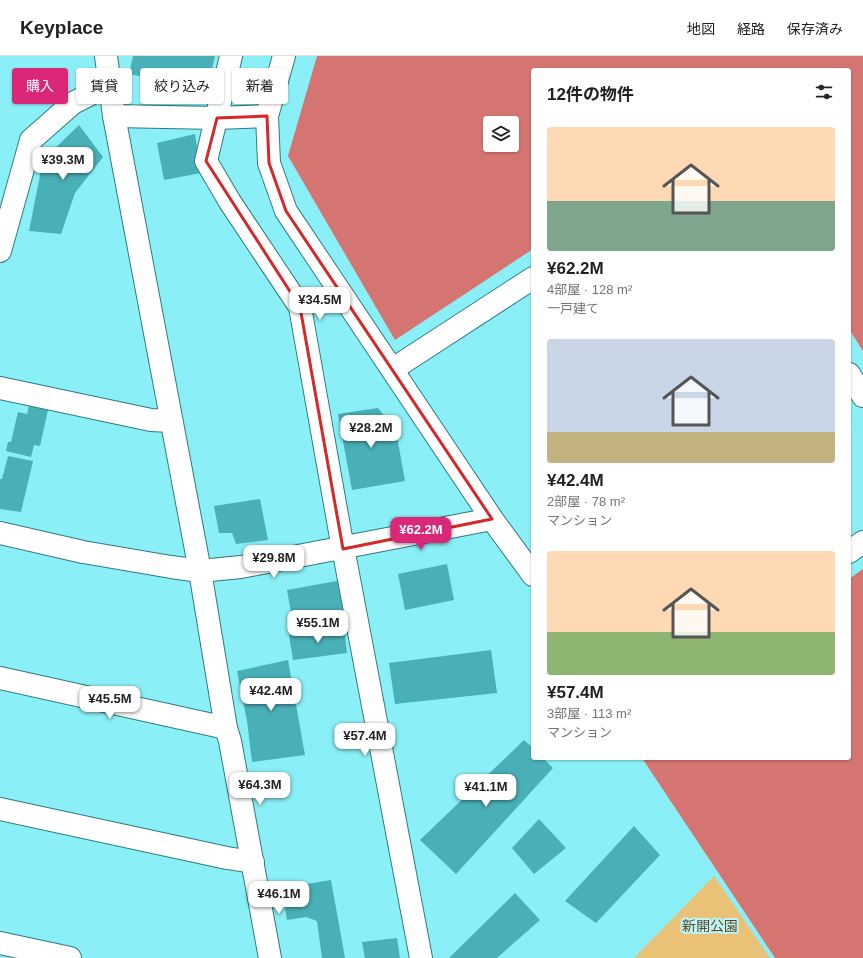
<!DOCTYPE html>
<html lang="ja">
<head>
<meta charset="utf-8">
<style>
  body { margin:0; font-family:Helvetica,"Noto Sans JP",sans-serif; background:#f6f6f6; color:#202124; height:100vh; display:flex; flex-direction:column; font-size:15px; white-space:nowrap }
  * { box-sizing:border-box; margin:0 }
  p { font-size:13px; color:#757577 }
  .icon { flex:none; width:22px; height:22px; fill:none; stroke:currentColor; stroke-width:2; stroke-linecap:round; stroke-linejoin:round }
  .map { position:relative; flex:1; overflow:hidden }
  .panel { position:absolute; left:531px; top:12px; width:320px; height:692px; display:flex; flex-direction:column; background:#fff; border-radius:4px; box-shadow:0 1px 3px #0004 }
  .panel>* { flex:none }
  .hud { position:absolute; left:12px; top:12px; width:380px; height:36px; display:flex; gap:8px }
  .controls { position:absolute; left:483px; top:60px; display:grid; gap:8px }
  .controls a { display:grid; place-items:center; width:36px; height:36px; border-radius:4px; background:#fff; box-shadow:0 1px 3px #0004; font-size:20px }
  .price { position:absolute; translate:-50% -34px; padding:0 9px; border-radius:8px; background:#fff; color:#222; font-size:13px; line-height:26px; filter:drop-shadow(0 1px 2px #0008) }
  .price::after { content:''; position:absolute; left:50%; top:24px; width:12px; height:9px; margin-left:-6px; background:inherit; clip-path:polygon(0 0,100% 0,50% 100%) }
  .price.active { background:#db2777; color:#fff }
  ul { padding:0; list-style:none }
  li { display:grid; align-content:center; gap:8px; height:212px; padding:0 16px }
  li span { display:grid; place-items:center; height:124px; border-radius:4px; color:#555 }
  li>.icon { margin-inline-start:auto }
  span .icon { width:72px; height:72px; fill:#fffc; stroke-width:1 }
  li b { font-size:17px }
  h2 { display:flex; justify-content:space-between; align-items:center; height:48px; padding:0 16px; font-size:17px }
  .pill { padding:0 14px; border-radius:4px; background:#fff; box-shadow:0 1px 3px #0004; font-size:14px; line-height:36px }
  .pill.active { background:#db2777; color:#fff }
  header { display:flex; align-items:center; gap:24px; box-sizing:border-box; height:56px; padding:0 20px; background:#fff; border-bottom:1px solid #e0e0e0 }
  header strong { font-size:19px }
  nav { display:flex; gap:22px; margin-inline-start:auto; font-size:14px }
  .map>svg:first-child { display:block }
</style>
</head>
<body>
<header>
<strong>Keyplace</strong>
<nav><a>地図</a><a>経路</a><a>保存済み</a></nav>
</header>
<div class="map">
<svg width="863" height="902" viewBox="0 0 863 902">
  <rect width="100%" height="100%" fill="#8beff7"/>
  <path fill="#e9c277" d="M714,820L770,902H634Z"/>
  <g fill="#d57572" fill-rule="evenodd">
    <path d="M317,0H863V295L849,273V14H533V193L395,284L288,100ZM490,67H512V89H490Z"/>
    <path d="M863,513V902H775L642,702H849V523Z"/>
  </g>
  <g fill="#49b0b8">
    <path d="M133,0H215L209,27L152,15L150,22L129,18Z"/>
    <path d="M79,69L103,101L75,137L61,178L29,175L43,104Z"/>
    <path d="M195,78L201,117L164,124L157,87Z"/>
    <path d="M29,350L48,354L40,390L34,389L31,401L6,395L8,386H11L18,356L27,358Z"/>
    <path d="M378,352L396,375L405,425L352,434L338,358Z"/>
    <path d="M8,400L33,405L21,456L0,453V423H2Z"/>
    <path d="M260,443L268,484L236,488L232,477H219L214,450Z"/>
    <path d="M447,508L454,544L405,554L398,518Z"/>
    <path d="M342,524L348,559L293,568L287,534Z"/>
    <path d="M344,571L347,597L293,604L289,579Z"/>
    <path d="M491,594L497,637L395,648L389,607Z"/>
    <path d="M288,604L305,699L252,706L247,665L237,615Z"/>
    <path d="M524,684L533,692V702H543L553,712L456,818L420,784Z"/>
    <path d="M539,763L566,792L534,818L512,792Z"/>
    <path d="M634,770L660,799L596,867L565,845Z"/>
    <path d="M331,824L345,902H322L317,865L306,861L287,864L282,832Z"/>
    <path d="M515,837L540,864L497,902H449Z"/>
    <path d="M397,882L400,902H365L362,886Z"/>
  </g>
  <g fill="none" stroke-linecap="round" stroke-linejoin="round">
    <g stroke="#2d7b82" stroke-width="24">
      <g id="street">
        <path d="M231,0L206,105L230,146L300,251L340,476L421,902"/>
        <path d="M284,0L267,60L269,107L286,155L492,463L533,519"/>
        <path d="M0,195L31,84L73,47L110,28"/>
        <path d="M393,313L533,222"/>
        <path d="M849,318L863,340"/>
        <path d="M0,332L151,364L171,365"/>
        <path d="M849,496L863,486"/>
        <path d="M0,622L226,672"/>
        <path d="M0,753L227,802L253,806"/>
        <path d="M0,887L70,902"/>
      </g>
    </g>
    <g stroke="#2d7b82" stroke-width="24">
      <g id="secondary">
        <path d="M106,0L114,60L200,515L226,672L230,685L270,902"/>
        <path d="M114,60L217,62L267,60"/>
        <path d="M0,477L83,496L171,511L200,515L241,511L492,463"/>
      </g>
    </g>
    <use href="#street" stroke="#fff" stroke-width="22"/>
    <use href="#secondary" stroke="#fff" stroke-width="22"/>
  </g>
  <path fill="none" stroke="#d62828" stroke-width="3" stroke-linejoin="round" d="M267,60L269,107L286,155L492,463L343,493L300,251L206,105L217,62Z"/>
  <g text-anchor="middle" stroke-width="4" stroke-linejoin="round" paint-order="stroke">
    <g font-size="14" fill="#5c4923" stroke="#bdf5fa">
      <text x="710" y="875">新開公園</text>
    </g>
  </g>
</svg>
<div class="controls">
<a><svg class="icon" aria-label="layers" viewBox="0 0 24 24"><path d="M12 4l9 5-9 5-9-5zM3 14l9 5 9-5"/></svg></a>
</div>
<b class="price" style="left:63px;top:125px">¥39.3M</b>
<b class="price" style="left:320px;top:265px">¥34.5M</b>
<b class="price" style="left:371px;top:393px">¥28.2M</b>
<b class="price active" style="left:421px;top:495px">¥62.2M</b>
<b class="price" style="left:274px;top:523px">¥29.8M</b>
<b class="price" style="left:318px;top:588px">¥55.1M</b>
<b class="price" style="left:271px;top:656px">¥42.4M</b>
<b class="price" style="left:110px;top:664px">¥45.5M</b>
<b class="price" style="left:365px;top:701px">¥57.4M</b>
<b class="price" style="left:260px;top:750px">¥64.3M</b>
<b class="price" style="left:486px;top:752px">¥41.1M</b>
<b class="price" style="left:279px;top:859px">¥46.1M</b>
<div class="hud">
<a class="pill active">購入</a>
<a class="pill">賃貸</a>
<a class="pill">絞り込み</a>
<a class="pill">新着</a>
</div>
<section class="panel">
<h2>12件の物件<svg class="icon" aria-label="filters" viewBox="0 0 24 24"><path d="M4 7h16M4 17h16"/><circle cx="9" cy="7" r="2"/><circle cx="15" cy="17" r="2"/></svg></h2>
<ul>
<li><span style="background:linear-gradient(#ffd9b3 60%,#7fa58c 0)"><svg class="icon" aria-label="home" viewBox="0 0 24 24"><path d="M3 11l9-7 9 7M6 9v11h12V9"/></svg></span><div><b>¥62.2M</b><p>4部屋 · 128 m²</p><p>一戸建て</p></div></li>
<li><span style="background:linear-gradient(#c9d6e8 75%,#c2b280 0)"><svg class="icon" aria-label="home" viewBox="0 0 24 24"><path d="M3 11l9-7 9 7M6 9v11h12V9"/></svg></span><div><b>¥42.4M</b><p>2部屋 · 78 m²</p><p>マンション</p></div></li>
<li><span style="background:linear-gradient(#ffd9b3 65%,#8fb573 0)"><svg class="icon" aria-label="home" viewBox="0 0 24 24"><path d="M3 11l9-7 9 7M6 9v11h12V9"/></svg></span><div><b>¥57.4M</b><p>3部屋 · 113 m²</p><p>マンション</p></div></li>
</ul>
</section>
</div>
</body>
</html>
